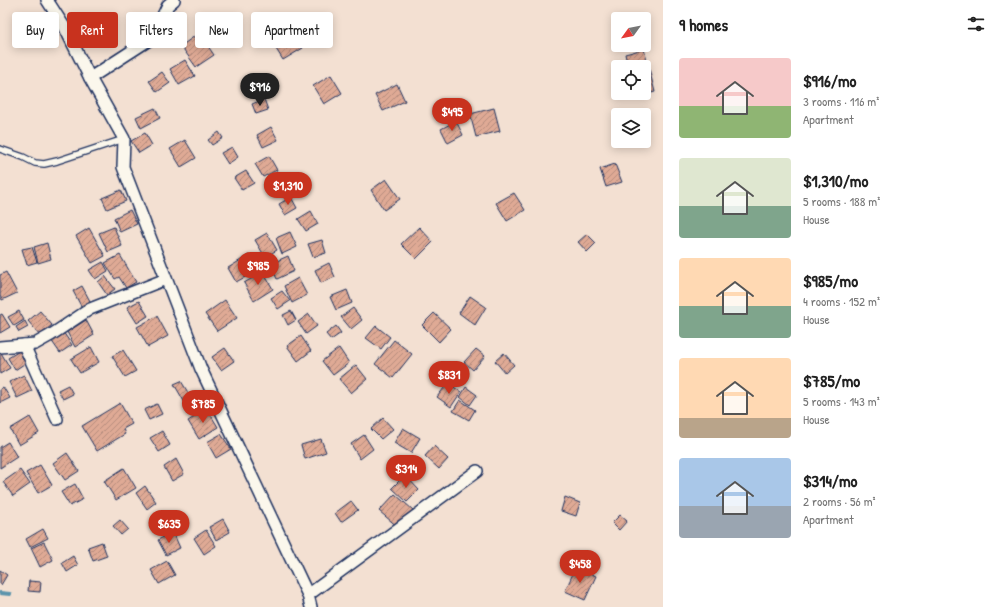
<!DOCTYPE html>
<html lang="en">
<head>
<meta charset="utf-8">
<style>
  body { margin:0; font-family:"Patrick Hand",sans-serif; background:#f2f2f2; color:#222; height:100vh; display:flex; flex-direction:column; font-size:15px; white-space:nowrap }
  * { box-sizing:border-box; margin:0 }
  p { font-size:13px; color:#767676 }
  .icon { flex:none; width:22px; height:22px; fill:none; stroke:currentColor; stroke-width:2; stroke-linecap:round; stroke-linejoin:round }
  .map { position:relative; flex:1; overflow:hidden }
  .sheet { display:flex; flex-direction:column; background:#fff; width:340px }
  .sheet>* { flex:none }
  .hud { position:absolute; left:12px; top:12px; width:380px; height:36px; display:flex; gap:8px }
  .needle { width:26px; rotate:237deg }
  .tools { position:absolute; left:611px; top:12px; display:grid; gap:8px }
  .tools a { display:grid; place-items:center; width:40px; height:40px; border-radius:4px; background:#fff; box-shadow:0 2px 10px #0003; font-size:20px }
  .price { position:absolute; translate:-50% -34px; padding:0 9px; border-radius:14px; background:#c8321e; color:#fff; font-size:13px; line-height:26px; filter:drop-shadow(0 1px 2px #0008) }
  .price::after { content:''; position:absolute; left:50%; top:24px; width:12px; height:9px; margin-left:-6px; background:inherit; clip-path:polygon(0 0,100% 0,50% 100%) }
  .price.on { background:#222; color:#fff }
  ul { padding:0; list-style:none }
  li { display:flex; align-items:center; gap:12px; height:100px; padding:0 16px }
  li span { display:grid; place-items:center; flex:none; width:112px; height:80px; border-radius:4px; color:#555 }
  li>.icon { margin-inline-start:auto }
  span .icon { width:48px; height:48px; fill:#fffc; stroke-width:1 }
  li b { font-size:17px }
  h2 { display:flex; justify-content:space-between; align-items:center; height:48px; padding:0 16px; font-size:17px }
  .chip { padding:0 14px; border-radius:4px; background:#fff; box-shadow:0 2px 10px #0003; font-size:14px; line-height:36px }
  .chip.on { background:#c8321e; color:#fff }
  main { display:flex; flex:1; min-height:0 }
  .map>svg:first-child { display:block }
</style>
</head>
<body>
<main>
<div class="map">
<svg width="663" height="607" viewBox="0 0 663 607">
  <defs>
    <pattern id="building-hatch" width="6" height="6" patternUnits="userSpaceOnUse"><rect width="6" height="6" fill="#dfaa95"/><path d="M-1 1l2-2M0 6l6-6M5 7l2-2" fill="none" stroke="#b48b7d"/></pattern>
  </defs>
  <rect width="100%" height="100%" fill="#f3e0d2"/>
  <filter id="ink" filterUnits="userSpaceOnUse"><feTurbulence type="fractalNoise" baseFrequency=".025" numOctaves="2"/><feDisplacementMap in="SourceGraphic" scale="8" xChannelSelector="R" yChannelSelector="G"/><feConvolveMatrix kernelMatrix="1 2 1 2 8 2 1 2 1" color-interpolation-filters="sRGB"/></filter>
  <g filter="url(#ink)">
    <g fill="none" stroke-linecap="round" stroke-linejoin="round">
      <path stroke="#5c94ac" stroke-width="4" d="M0,593L10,594"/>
    </g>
    <g fill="url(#building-hatch)" stroke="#1b2f5e">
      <path d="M291,29L303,48L283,60L271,41Z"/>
      <path d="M199,33L214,55L196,67L181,46Z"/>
      <path d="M644,49L655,92L635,97V93H644V67H628L625,54Z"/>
      <path d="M185,60L195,76L179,85L170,69Z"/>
      <path d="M162,72L170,83L157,92L149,81Z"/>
      <path d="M331,75L342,93L324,104L313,86Z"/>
      <path d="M397,84L405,101L383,111L375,95Z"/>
      <path d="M264,99L268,110L256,114L252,104Z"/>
      <path d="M155,108L160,118L141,128L136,117Z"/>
      <path d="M494,108L500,131L476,137L470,114Z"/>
      <path d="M456,121L463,135L448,143L441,129Z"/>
      <path d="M271,127L278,140L263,147L257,135Z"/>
      <path d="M219,132L223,138L212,145L208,140Z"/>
      <path d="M145,133L152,145L139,153L131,141Z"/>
      <path d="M185,140L196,158L181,167L170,149Z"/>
      <path d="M232,147L238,157L228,164L221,153Z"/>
      <path d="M269,156L277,170L263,177L255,164Z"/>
      <path d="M615,164L622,182L606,187L600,169Z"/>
      <path d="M246,171L254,183L242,190L234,178Z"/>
      <path d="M386,179L400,199L384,210L371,190Z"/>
      <path d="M121,190L126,201L107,209L102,198Z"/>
      <path d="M514,193L525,210L507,221L496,203Z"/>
      <path d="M291,197L297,208L285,215L279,204Z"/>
      <path d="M130,210L137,224L120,232L114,218Z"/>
      <path d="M311,211L318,224L306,231L298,219Z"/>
      <path d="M114,227L122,246L108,252L99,233Z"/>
      <path d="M419,227L433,242L416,259L401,244Z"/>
      <path d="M89,228L105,256L92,263L76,236Z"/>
      <path d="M290,232L297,247L282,254L276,238Z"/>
      <path d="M267,233L277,250L265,257L255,240Z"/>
      <path d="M587,234L596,243L587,252L578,242Z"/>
      <path d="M322,240L326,253L313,257L308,244Z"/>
      <path d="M47,243L51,259L38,263L34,247Z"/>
      <path d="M32,247L37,262L27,265L22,249Z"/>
      <path d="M120,255L136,282L126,288L119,277L115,279L105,263Z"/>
      <path d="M249,255L258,270L236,282L228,268Z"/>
      <path d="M288,256L294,271L277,279L270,264Z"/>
      <path d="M103,262L108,271L95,279L89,270Z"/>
      <path d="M329,263L335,277L321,283L315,270Z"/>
      <path d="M6,272L17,293L2,300L0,296V275Z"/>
      <path d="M263,272L273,289L254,301L244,283Z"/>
      <path d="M105,276L115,289L107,295L98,282Z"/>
      <path d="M298,278L307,295L292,303L284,286Z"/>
      <path d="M82,286L90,301L81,306L73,291Z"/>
      <path d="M347,290L352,303L336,310L330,297Z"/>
      <path d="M282,291L290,301L278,309L271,298Z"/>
      <path d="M470,296L486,307L475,325L459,313Z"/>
      <path d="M225,300L237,318L217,331L205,314Z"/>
      <path d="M139,301L148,316L137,323L127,307Z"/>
      <path d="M353,308L362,320L351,329L341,317Z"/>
      <path d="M19,311L24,320L14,326L8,317Z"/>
      <path d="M40,311L52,325L40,335L28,321Z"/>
      <path d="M291,311L296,320L288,325L283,315Z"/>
      <path d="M434,313L451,329L439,342L422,325Z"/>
      <path d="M2,314L10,327L0,333V315Z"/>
      <path d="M309,314L317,326L306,334L298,322Z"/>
      <path d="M157,316L168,336L148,347L137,327Z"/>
      <path d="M86,320L94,335L75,347L67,332Z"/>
      <path d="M25,321L28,327L19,332L16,327Z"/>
      <path d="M336,326L341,333L331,340L326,334Z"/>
      <path d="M376,326L390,337L381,349L366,338Z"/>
      <path d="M63,332L72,345L60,353L51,340Z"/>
      <path d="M301,336L311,351L298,361L287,346Z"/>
      <path d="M394,340L412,354L393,378L375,364Z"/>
      <path d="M91,347L99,362L80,373L71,359Z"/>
      <path d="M225,348L234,361L221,370L212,357Z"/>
      <path d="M339,348L349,363L333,375L322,361Z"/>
      <path d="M476,349L485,356L473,370L464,362Z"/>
      <path d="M21,350L27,362L15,370L8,358Z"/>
      <path d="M123,350L136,371L125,377L112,356Z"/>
      <path d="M0,351L10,368L0,374Z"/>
      <path d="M504,353L514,365L505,373L495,361Z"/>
      <path d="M356,365L367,379L351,393L339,379Z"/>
      <path d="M24,375L32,391L17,398L9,382Z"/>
      <path d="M181,381L192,399L185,403L174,384Z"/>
      <path d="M448,383L461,392L451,407L437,397Z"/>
      <path d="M68,385L73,394L63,399L58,390Z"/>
      <path d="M3,387L10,398L0,403V389Z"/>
      <path d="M466,387L477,395L470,405L460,397Z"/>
      <path d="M460,400L475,410L469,420L453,411Z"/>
      <path d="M120,403L132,424L123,429L125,434L97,451L82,426Z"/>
      <path d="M157,404L162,414L149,420L144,410Z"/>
      <path d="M207,409L218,427L199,439L188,421Z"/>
      <path d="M30,417L39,433L19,445L10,429Z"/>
      <path d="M383,418L393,429L381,439L371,429Z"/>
      <path d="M403,428L420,438L411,453L394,443Z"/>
      <path d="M162,431L170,445L159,452L150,438Z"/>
      <path d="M221,434L231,449L216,458L207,442Z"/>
      <path d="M364,435L373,449L360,459L351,444Z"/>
      <path d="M321,439L326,452L305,459L301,445Z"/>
      <path d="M8,442L17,457L0,468V447Z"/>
      <path d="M434,446L448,459L439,469L425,456Z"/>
      <path d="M67,453L79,471L65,480L53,463Z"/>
      <path d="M176,459L184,474L172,481L164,467Z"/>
      <path d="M40,465L52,485L38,493L26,473Z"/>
      <path d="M124,468L136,488L116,500L104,481Z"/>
      <path d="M20,470L30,484L13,496L3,482Z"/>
      <path d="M405,475L419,490L407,502L392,488Z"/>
      <path d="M75,484L83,499L70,506L61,492Z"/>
      <path d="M145,486L156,502L147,509L136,493Z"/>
      <path d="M395,494L413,510L398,527L379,511Z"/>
      <path d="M565,497L580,503L576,516L561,511Z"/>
      <path d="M351,501L358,510L341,522L335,513Z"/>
      <path d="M620,515L627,521L619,530L612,523Z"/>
      <path d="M223,519L230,532L216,540L209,527Z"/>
      <path d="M120,520L128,529L121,535L113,526Z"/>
      <path d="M43,529L48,538L30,547L26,539Z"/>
      <path d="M206,530L216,546L204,554L194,538Z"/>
      <path d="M173,532L180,548L166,555L158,540Z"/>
      <path d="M44,542L53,560L40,567L31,548Z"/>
      <path d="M102,542L107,556L93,561L88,547Z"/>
      <path d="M73,556L78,565L67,572L62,563Z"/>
      <path d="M167,561L175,575L159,584L151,570Z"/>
      <path d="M576,567L596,576L585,600L565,591Z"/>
      <path d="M0,570L7,575L1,585L0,584Z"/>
      <path d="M29,581L41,582L40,592L28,591Z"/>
    </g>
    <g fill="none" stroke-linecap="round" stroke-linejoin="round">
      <g stroke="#1b2f5e" stroke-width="8">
        <path id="service" d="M0,149L23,157L35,163L44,164L57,161L124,139"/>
      </g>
      <g stroke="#1b2f5e" stroke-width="14">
        <g id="minor">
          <path d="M47,0L65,28L90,78L124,139L123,167L201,369L308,595"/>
          <path d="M90,78L152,38L168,5L174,0"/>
          <path d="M24,345L57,419"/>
          <path d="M0,347L35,344L51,335L90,309L166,279"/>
          <path d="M311,607L308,595L477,471"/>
        </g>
      </g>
      <use href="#service" stroke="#fbf7ec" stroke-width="5.5"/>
      <use href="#minor" stroke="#fbf7ec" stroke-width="11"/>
    </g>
  </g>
</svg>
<div class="tools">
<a><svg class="needle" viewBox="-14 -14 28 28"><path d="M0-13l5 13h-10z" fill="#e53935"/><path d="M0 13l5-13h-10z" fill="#767676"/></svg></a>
<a><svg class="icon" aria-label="locate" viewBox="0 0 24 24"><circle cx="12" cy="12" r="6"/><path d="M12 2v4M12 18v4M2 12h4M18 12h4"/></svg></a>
<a><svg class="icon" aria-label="layers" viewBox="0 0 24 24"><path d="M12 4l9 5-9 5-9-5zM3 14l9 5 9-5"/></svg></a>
</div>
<b class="price on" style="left:260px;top:107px">$916</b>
<b class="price" style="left:452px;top:132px">$495</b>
<b class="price" style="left:288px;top:206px">$1,310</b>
<b class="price" style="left:258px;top:286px">$985</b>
<b class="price" style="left:449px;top:395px">$831</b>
<b class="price" style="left:203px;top:424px">$785</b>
<b class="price" style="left:406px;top:489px">$314</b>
<b class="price" style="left:169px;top:544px">$635</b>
<b class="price" style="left:580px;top:584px">$458</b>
<div class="hud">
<a class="chip">Buy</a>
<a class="chip on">Rent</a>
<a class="chip">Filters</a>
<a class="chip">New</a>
<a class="chip">Apartment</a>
</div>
</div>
<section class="sheet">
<h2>9 homes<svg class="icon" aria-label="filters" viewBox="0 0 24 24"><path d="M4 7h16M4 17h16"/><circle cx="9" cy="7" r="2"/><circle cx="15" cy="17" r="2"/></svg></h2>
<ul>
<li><span style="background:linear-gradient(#f6c9c9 60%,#8fb573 0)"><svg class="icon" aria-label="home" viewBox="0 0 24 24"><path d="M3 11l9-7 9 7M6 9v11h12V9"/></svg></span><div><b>$916/mo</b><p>3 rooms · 116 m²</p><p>Apartment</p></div></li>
<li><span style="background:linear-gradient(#dfe7d0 60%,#7fa58c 0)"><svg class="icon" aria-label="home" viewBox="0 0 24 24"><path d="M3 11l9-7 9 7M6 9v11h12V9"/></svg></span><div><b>$1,310/mo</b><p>5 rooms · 188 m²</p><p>House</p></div></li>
<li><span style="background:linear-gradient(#ffd9b3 60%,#7fa58c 0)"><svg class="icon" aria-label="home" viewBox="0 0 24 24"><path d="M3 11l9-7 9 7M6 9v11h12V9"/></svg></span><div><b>$985/mo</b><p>4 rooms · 152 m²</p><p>House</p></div></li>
<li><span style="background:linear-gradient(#ffd9b3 75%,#b9a48a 0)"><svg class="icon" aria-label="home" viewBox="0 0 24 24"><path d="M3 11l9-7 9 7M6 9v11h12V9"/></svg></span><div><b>$785/mo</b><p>5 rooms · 143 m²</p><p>House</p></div></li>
<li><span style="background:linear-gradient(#a9c7e8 60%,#9aa5b1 0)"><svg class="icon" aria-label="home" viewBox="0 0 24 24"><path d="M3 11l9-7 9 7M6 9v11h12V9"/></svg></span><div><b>$314/mo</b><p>2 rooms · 56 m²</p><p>Apartment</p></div></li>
</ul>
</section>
</main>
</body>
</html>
